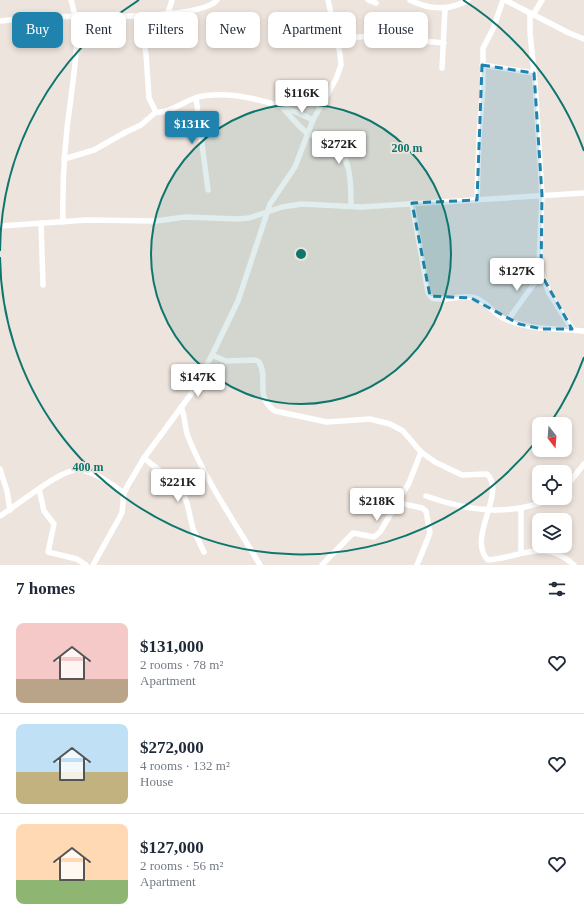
<!DOCTYPE html>
<html lang="en">
<head>
<meta charset="utf-8">
<style>
  body { margin:0; font-family:Georgia,serif; background:#f6f6f7; color:#1f2937; height:100vh; display:flex; flex-direction:column; font-size:15px; white-space:nowrap }
  * { box-sizing:border-box; margin:0 }
  p { font-size:13px; color:#747a83 }
  .icon { flex:none; width:22px; height:22px; fill:none; stroke:currentColor; stroke-width:2; stroke-linecap:round; stroke-linejoin:round }
  .map { position:relative; height:565px; overflow:hidden }
  .drawer { display:flex; flex-direction:column; background:#fff; flex:1 }
  .drawer>* { flex:none }
  .guide { position:absolute; left:12px; top:12px; width:560px; height:36px; display:flex; gap:8px }
  .needle { width:26px; rotate:163deg }
  .fabs { position:absolute; left:532px; top:417px; display:grid; gap:8px }
  .fabs a { display:grid; place-items:center; width:40px; height:40px; border-radius:8px; background:#fff; box-shadow:0 2px 6px #0003; font-size:20px }
  .price { position:absolute; translate:-50% -34px; padding:0 9px; border-radius:4px; background:#fff; color:#222; font-size:13px; line-height:26px; filter:drop-shadow(0 1px 2px #0008) }
  .price::after { content:''; position:absolute; left:50%; top:24px; width:12px; height:9px; margin-left:-6px; background:inherit; clip-path:polygon(0 0,100% 0,50% 100%) }
  .price.current { background:#1f83ad; color:#fff }
  ul { padding:0; list-style:none }
  li { display:flex; align-items:center; gap:12px; height:100px; padding:0 16px }
  li+li { border-top:1px solid #e0e1e3 }
  li span { display:grid; place-items:center; flex:none; width:112px; height:80px; border-radius:8px; color:#555 }
  li>.icon { margin-inline-start:auto }
  span .icon { width:48px; height:48px; fill:#fffc; stroke-width:1 }
  li b { font-size:17px }
  h2 { display:flex; justify-content:space-between; align-items:center; height:48px; padding:0 16px; font-size:17px }
  .tag { padding:0 14px; border-radius:8px; background:#fff; box-shadow:0 2px 6px #0003; font-size:14px; line-height:36px }
  .tag.current { background:#1f83ad; color:#fff }
  .map>svg:first-child { display:block }
</style>
</head>
<body>
<div class="map">
<svg width="584" height="565" viewBox="0 0 584 565">
  <rect width="100%" height="100%" fill="#ede4dd"/>
  <g fill="none" stroke-linecap="round" stroke-linejoin="round">
    <g stroke="#fff" stroke-width="5.5">
      <path d="M368,0L376,3"/>
      <path d="M410,0C430,10 449,11 468,0"/>
      <path d="M505,0L569,33L584,39"/>
      <path d="M168,13L172,0"/>
      <path d="M530,13V33L535,82L542,195L539,266L549,293L572,329"/>
      <path d="M139,15L146,54L149,98L156,112C168,114 183,102 195,98C229,88 283,104 313,120"/>
      <path d="M533,15L542,0"/>
      <path d="M0,21C11,20 22,18 33,17C66,15 199,22 217,0"/>
      <path d="M337,39L370,36L444,43"/>
      <path d="M482,65L534,73"/>
      <path d="M442,68L445,9"/>
      <path d="M196,98L208,190"/>
      <path d="M283,108C290,116 298,126 307,133C312,137 321,136 327,140C352,153 351,182 351,206"/>
      <path d="M64,159L94,150L126,132L141,125L156,112"/>
      <path d="M477,200L479,136L483,87V48L493,29L503,0"/>
      <path d="M412,203L428,292L432,298C446,302 464,293 478,299C488,304 495,315 505,319C531,331 557,328 584,331"/>
      <path d="M63,222C62,180 65,138 71,97C75,65 81,31 71,0"/>
      <path d="M41,223L43,285"/>
      <path d="M0,226L87,220L156,221L185,217L238,219L249,218L282,207L302,204L361,207L584,193"/>
      <path d="M508,320L541,274"/>
      <path d="M212,355L226,361L255,360L259,362C269,378 254,397 275,411L327,422L370,419L390,424L403,431L421,452L435,462L462,475L487,474C507,493 466,538 488,560C522,557 544,538 574,565"/>
      <path d="M181,407C186,417 184,429 189,439C207,483 236,524 260,565"/>
      <path d="M144,458L181,488L187,503L193,529L204,552"/>
      <path d="M0,469L7,491L10,510"/>
      <path d="M565,488L584,464"/>
      <path d="M39,489L44,511L54,524L48,552L77,559L86,565"/>
      <path d="M426,496C468,511 511,517 553,498"/>
      <path d="M399,503L422,508L426,511L430,533L417,565"/>
      <path d="M521,509V552"/>
      <path d="M0,516C17,506 63,466 81,470C97,473 111,484 124,493"/>
      <path d="M93,565L122,513L124,493L128,485L144,458L191,394L212,355L238,301L270,204L295,167L313,120L336,79L341,65L340,54L328,0"/>
      <path d="M322,565L353,533L374,537L380,532L409,483L421,452"/>
    </g>
  </g>
  <path fill="#1f83ad" fill-opacity="0.2" stroke="#1f83ad" stroke-width="3" stroke-dasharray="8 5" stroke-linejoin="round" d="M482,65L534,73L542,195L541,274L572,329H542L519,324L471,298L430,296L412,203L477,200Z"/>
  <circle cx="301" cy="254" r="150" fill="#0f766e" fill-opacity=".12"/>
  <g fill="none" stroke="#0f766e" stroke-width="2">
    <circle cx="301" cy="254" r="150"/>
    <path d="M584 357A301 301 0 0 1 551 422M538 439A301 301 0 0 1 0 257M0 251A301 301 0 0 1 139 0M463 0A301 301 0 0 1 584 151"/>
  </g>
  <circle cx="301" cy="254" r="6" fill="#0f766e" stroke="#ede4dd" stroke-width="2"/>
  <g font-size="12" text-anchor="middle" font-weight="bold" fill="#0f766e" stroke="#ede4dd" stroke-width="4" stroke-linejoin="round" paint-order="stroke">
    <text x="407" y="152">200 m</text>
    <text x="88" y="471">400 m</text>
  </g>
</svg>
<div class="fabs">
<a><svg class="needle" viewBox="-14 -14 28 28"><path d="M0-13l5 13h-10z" fill="#e53935"/><path d="M0 13l5-13h-10z" fill="#747a83"/></svg></a>
<a><svg class="icon" aria-label="locate" viewBox="0 0 24 24"><circle cx="12" cy="12" r="6"/><path d="M12 2v4M12 18v4M2 12h4M18 12h4"/></svg></a>
<a><svg class="icon" aria-label="layers" viewBox="0 0 24 24"><path d="M12 4l9 5-9 5-9-5zM3 14l9 5 9-5"/></svg></a>
</div>
<b class="price" style="left:302px;top:114px">$116K</b>
<b class="price current" style="left:192px;top:145px">$131K</b>
<b class="price" style="left:339px;top:165px">$272K</b>
<b class="price" style="left:517px;top:292px">$127K</b>
<b class="price" style="left:198px;top:398px">$147K</b>
<b class="price" style="left:178px;top:503px">$221K</b>
<b class="price" style="left:377px;top:522px">$218K</b>
<div class="guide">
<a class="tag current">Buy</a>
<a class="tag">Rent</a>
<a class="tag">Filters</a>
<a class="tag">New</a>
<a class="tag">Apartment</a>
<a class="tag">House</a>
</div>
</div>
<section class="drawer">
<h2>7 homes<svg class="icon" aria-label="filters" viewBox="0 0 24 24"><path d="M4 7h16M4 17h16"/><circle cx="9" cy="7" r="2"/><circle cx="15" cy="17" r="2"/></svg></h2>
<ul>
<li><span style="background:linear-gradient(#f6c9c9 70%,#b9a48a 0)"><svg class="icon" aria-label="home" viewBox="0 0 24 24"><path d="M3 11l9-7 9 7M6 9v11h12V9"/></svg></span><div><b>$131,000</b><p>2 rooms · 78 m²</p><p>Apartment</p></div><svg class="icon" aria-label="heart" viewBox="0 0 24 24"><path d="M12 20l-8-8c-3-5 5-10 8-4 3-6 11-1 8 4z"/></svg></li>
<li><span style="background:linear-gradient(#bfe0f5 60%,#c2b280 0)"><svg class="icon" aria-label="home" viewBox="0 0 24 24"><path d="M3 11l9-7 9 7M6 9v11h12V9"/></svg></span><div><b>$272,000</b><p>4 rooms · 132 m²</p><p>House</p></div><svg class="icon" aria-label="heart" viewBox="0 0 24 24"><path d="M12 20l-8-8c-3-5 5-10 8-4 3-6 11-1 8 4z"/></svg></li>
<li><span style="background:linear-gradient(#ffd9b3 70%,#8fb573 0)"><svg class="icon" aria-label="home" viewBox="0 0 24 24"><path d="M3 11l9-7 9 7M6 9v11h12V9"/></svg></span><div><b>$127,000</b><p>2 rooms · 56 m²</p><p>Apartment</p></div><svg class="icon" aria-label="heart" viewBox="0 0 24 24"><path d="M12 20l-8-8c-3-5 5-10 8-4 3-6 11-1 8 4z"/></svg></li>
</ul>
</section>
</body>
</html>
